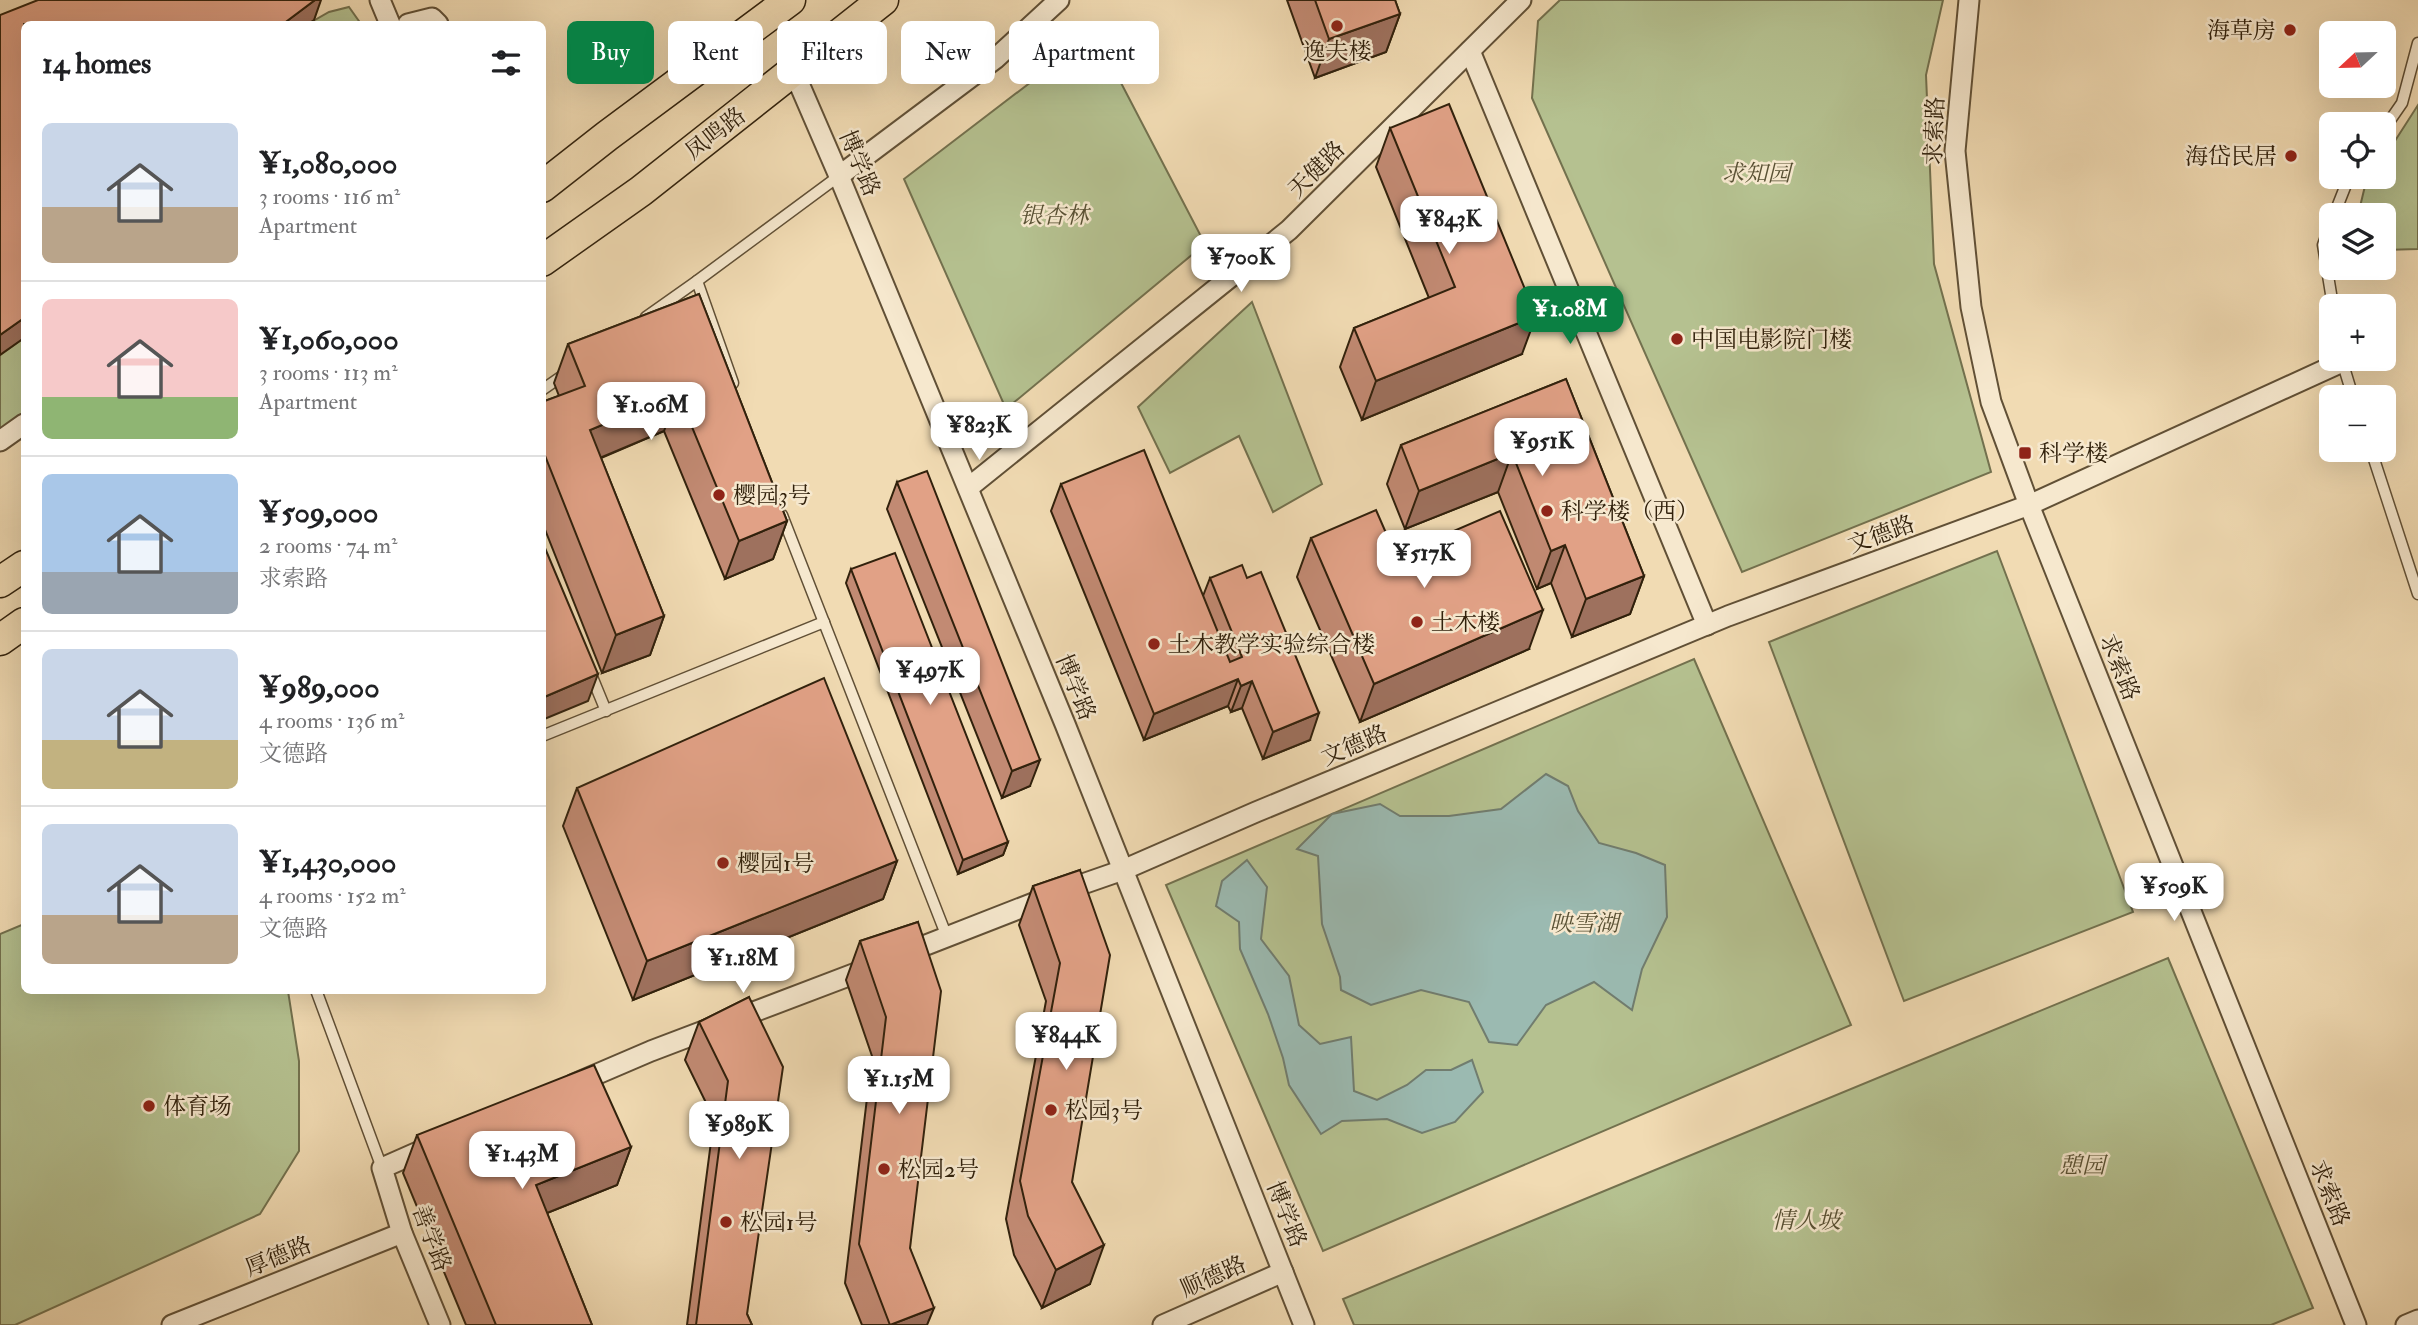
<!DOCTYPE html>
<html lang="en">
<head>
<meta charset="utf-8">
<style>
  body { margin:0; font-family:"IM FELL Double Pica","Noto Serif SC",serif; background:#f2f2f2; color:#202124; height:100vh; display:flex; flex-direction:column; font-size:26px; white-space:nowrap }
  * { box-sizing:border-box; margin:0 }
  p { font-size:23px; color:#757577 }
  .icon { flex:none; width:38px; height:38px; fill:none; stroke:currentColor; stroke-width:2; stroke-linecap:round; stroke-linejoin:round }
  .map { position:relative; flex:1; overflow:hidden }
  .side { position:absolute; left:21px; top:21px; width:525px; height:973px; display:flex; flex-direction:column; background:#fff; border-radius:10px; box-shadow:0 7px 28px #0002 }
  .side>* { flex:none }
  .guide { position:absolute; left:567px; top:21px; width:665px; height:63px; display:flex; gap:14px }
  .needle { width:46px; rotate:248deg }
  .tools { position:absolute; left:2319px; top:21px; display:grid; gap:14px }
  .tools a { display:grid; place-items:center; width:77px; height:77px; border-radius:10px; background:#fff; box-shadow:0 7px 28px #0002; font-size:35px }
  .price { position:absolute; translate:-50% -60px; padding:0 16px; border-radius:14px; background:#fff; color:#222; font-size:23px; line-height:46px; filter:drop-shadow(0 2px 4px #0008) }
  .price::after { content:''; position:absolute; left:50%; top:42px; width:21px; height:16px; margin-left:-10px; background:inherit; clip-path:polygon(0 0,100% 0,50% 100%) }
  .price.active { background:#0b8043; color:#fff }
  ul { padding:0; list-style:none }
  li { display:flex; align-items:center; gap:21px; height:175px; padding:0 21px }
  li+li { border-top:2px solid #e0e0e0 }
  li span { display:grid; place-items:center; flex:none; width:196px; height:140px; border-radius:10px; color:#555 }
  li>.icon { margin-inline-start:auto }
  span .icon { width:84px; height:84px; fill:#fffc; stroke-width:1 }
  li b { font-size:30px }
  h2 { display:flex; justify-content:space-between; align-items:center; height:84px; padding:0 21px; font-size:30px }
  .tag { padding:0 24px; border-radius:10px; background:#fff; box-shadow:0 7px 28px #0002; font-size:24px; line-height:63px }
  .tag.active { background:#0b8043; color:#fff }
  .map>svg:first-child { display:block }
</style>
</head>
<body>
<div class="map">
<svg width="2418" height="1325" viewBox="0 0 2418 1325">
  <rect width="100%" height="100%" fill="#f1dbb3"/>
  <filter id="stains"><feTurbulence type="fractalNoise" baseFrequency=".00286" numOctaves="4"/><feColorMatrix values="0 0 0 0 .2 0 0 0 0 .09 0 0 0 0 .02 0 0 0 .5 -.17"/></filter>
  <radialGradient id="worn" r=".72"><stop offset=".6" stop-color="#630" stop-opacity="0"/><stop offset="1" stop-color="#630" stop-opacity=".3"/></radialGradient>
  <g fill="#b5c190" stroke="#73714e" stroke-width="2">
    <path d="M1560,0H1943L1926,75L1934,264L1991,472L1742,572L1532,98L1538,21Z"/>
    <path d="M349,7L361,24H308L329,12Z"/>
    <path d="M1095,33L1205,244L1006,409L904,179Z"/>
    <path d="M2418,105V249L2384,250V215H2358L2365,186L2371,177H2384V158Z"/>
    <path d="M1252,302L1322,484L1273,512L1239,436L1170,473L1138,407Z"/>
    <path d="M24,338V413L0,431V355Z"/>
    <path d="M1997,551L2133,912L1904,1001L1769,642Z"/>
    <path d="M1694,659L1851,1025L1323,1251L1166,885Z"/>
    <path d="M24,924V990L288,991L299,1061V1151L260,1214L15,1325H0V934Z"/>
    <path d="M2168,958L2313,1308L2271,1325H1354L1343,1299Z"/>
  </g>
  <g fill="#9bbab1" stroke="#717d6f" stroke-width="2">
    <path d="M1546,774L1568,786L1578,811L1599,843L1636,853L1665,865L1667,917L1642,969L1632,1010L1594,982L1546,1005L1517,1045L1489,1042L1469,1002L1421,990L1371,1005L1341,990L1340,977L1322,924L1318,856L1297,849L1332,814L1380,804L1400,816H1449L1501,809Z"/>
    <path d="M1247,860L1267,887L1261,939L1289,976L1299,1025L1320,1044L1351,1037L1354,1091L1377,1100L1407,1085L1426,1070H1451L1472,1060L1483,1092L1455,1122L1422,1133L1387,1119L1342,1121L1321,1134L1289,1085L1283,1058L1268,1014L1240,949L1239,922L1216,906L1222,881Z"/>
  </g>
  <g fill="none" stroke-linecap="round" stroke-linejoin="round">
    <g stroke="#615036" stroke-width="13">
      <g id="lane">
        <path d="M2384,129L2402,103L2418,43"/>
        <path d="M2334,215L2349,177"/>
        <path d="M2331,223L2323,245L2333,306"/>
        <path d="M697,281L839,176"/>
        <path d="M646,317L697,281L733,383"/>
        <path d="M2342,361L2353,397"/>
        <path d="M542,390L565,374"/>
        <path d="M2371,450L2418,594"/>
        <path d="M782,515L947,937"/>
        <path d="M590,672L606,711"/>
        <path d="M542,736L824,622"/>
        <path d="M316,990L382,1168"/>
      </g>
    </g>
    <g stroke="#615036" stroke-width="23">
      <g id="street">
        <path d="M380,0L390,24"/>
        <path d="M1969,0L1955,151L1971,307L1991,402L2029,505L2356,1325"/>
        <path d="M408,24L432,18L438,24"/>
        <path d="M1470,51L1707,625"/>
        <path d="M794,72L839,176L1065,724L1304,1325"/>
        <path d="M839,176L995,59L1059,0"/>
        <path d="M0,441L24,424"/>
        <path d="M968,488L1289,230L1521,0"/>
        <path d="M903,954L1077,886L1123,870L1256,812L1728,616L2029,505L2342,362"/>
        <path d="M574,1084L651,1051L872,967"/>
        <path d="M434,1145L382,1168L402,1233L440,1325"/>
        <path d="M172,1325L402,1233"/>
        <path d="M1163,1325L1283,1272"/>
        <path d="M2406,1325L2418,1320"/>
      </g>
    </g>
    <g stroke="#31210c" stroke-width="33">
      <g id="primary">
        <path d="M542,187L607,136L790,0"/>
        <path d="M542,261L641,191L883,0"/>
        <path d="M0,582L24,566"/>
        <path d="M0,640L24,623"/>
      </g>
    </g>
    <use href="#lane" stroke="#f6e8ce" stroke-width="10"/>
    <use href="#street" stroke="#f6e8ce" stroke-width="19"/>
    <use href="#primary" stroke="#f1dbb3" stroke-width="30"/>
  </g>
  <g fill="#c28a73" stroke="#31210c" stroke-width="2">
    <path d="M1287,0H1395L1400,14L1386,52L1315,78Z"/>
    <path d="M1390,128L1522,354L1362,420L1340,367L1354,328L1429,298L1376,167Z"/>
    <path d="M699,294L787,521L773,559L725,579L664,431L601,458L664,616L650,655L602,673L542,522V402L559,396L554,383L568,344Z"/>
    <path d="M1566,379L1644,576L1630,614L1572,637L1551,583L1537,589L1498,492L1405,529L1387,484L1401,445Z"/>
    <path d="M897,482L1030,786L1002,798L887,509Z"/>
    <path d="M1061,484L1203,596L1210,578L1310,740L1263,759L1242,708L1231,712L1228,706L1144,740L1051,511Z"/>
    <path d="M1311,538L1396,556L1529,649L1360,722L1297,577Z"/>
    <path d="M851,569L1008,842L1003,855L958,874L846,583Z"/>
    <path d="M577,788L897,861L883,899L633,1000L563,826Z"/>
    <path d="M1080,870L1072,1182L1090,1284L1042,1308L1014,1255L1006,1219L1046,1001L1019,925L1033,886Z"/>
    <path d="M918,922L910,1248L927,1325H862L845,1283L872,1056L846,980L860,941Z"/>
    <path d="M749,997L747,1314L752,1325H687L714,1119L685,1060L699,1022Z"/>
    <path d="M417,1135L631,1147L617,1185L547,1213L592,1325H466L403,1173Z"/>
  </g>
  <g fill="#9e715e" stroke="#31210c" stroke-width="2">
    <path d="M315,0H321L314,20L308,24H283Z"/>
    <path d="M1400,14L1386,52L1315,78L1329,39Z"/>
    <path d="M1536,316L1522,354L1362,420L1376,381Z"/>
    <path d="M24,318V338L0,355V335Z"/>
    <path d="M678,393L664,431L576,468L590,430Z"/>
    <path d="M1512,453L1498,492L1405,529L1419,491Z"/>
    <path d="M787,521L773,559L725,579L739,541Z"/>
    <path d="M1565,545L1551,583L1537,589L1551,551Z"/>
    <path d="M1644,576L1630,614L1572,637L1586,599Z"/>
    <path d="M1543,610L1529,649L1360,722L1374,684Z"/>
    <path d="M664,616L650,655L602,673L616,635Z"/>
    <path d="M598,674L588,701L542,720V698Z"/>
    <path d="M1238,679L1228,706L1144,740L1154,714Z"/>
    <path d="M1252,681L1242,708L1231,712L1241,686Z"/>
    <path d="M1319,713L1310,740L1263,759L1273,732Z"/>
    <path d="M1040,760L1030,786L1002,798L1012,771Z"/>
    <path d="M1008,842L1003,855L958,874L963,860Z"/>
    <path d="M897,861L883,899L633,1000L647,961Z"/>
    <path d="M631,1147L617,1185L522,1223L536,1185Z"/>
    <path d="M1104,1245L1090,1284L1042,1308L1056,1270Z"/>
    <path d="M934,1308L927,1325H890Z"/>
  </g>
  <g fill="#e1a186" stroke="#31210c" stroke-width="2">
    <path d="M38,0H315L283,24H24V318L0,335V15Z"/>
    <path d="M1315,0H1395L1400,14L1329,39Z"/>
    <path d="M1449,104L1536,316L1376,381L1354,328L1455,287L1390,128Z"/>
    <path d="M699,294L787,521L739,541L678,393L590,430L664,616L616,635L542,448V402L585,386L568,344Z"/>
    <path d="M1566,379L1644,576L1586,599L1565,545L1551,551L1512,453L1419,491L1401,445Z"/>
    <path d="M1144,450L1230,662L1242,657L1210,578L1242,565L1247,578L1261,572L1319,713L1273,732L1252,681L1241,686L1238,679L1154,714L1061,484Z"/>
    <path d="M927,471L1040,760L1012,771L897,482Z"/>
    <path d="M1376,510L1396,556L1500,511L1543,610L1374,684L1311,538Z"/>
    <path d="M542,541L598,674L542,698Z"/>
    <path d="M895,553L1008,842L963,860L851,569Z"/>
    <path d="M824,678L897,861L647,961L577,788Z"/>
    <path d="M1080,870L1110,955L1072,1182L1104,1245L1056,1270L1028,1216L1020,1181L1060,963L1033,886Z"/>
    <path d="M918,922L941,991L910,1248L934,1308L890,1325L859,1244L886,1017L860,941Z"/>
    <path d="M749,997L783,1067L747,1314L752,1325H696L728,1081L699,1022Z"/>
    <path d="M594,1065L631,1147L536,1185L592,1325H496L417,1135Z"/>
  </g>
  <g fill="#8f2418" stroke="#f6e8ce" stroke-width="2.5">
    <circle cx="1337" cy="26" r="7"/>
    <circle cx="2290" cy="30" r="7"/>
    <circle cx="2291" cy="156" r="7"/>
    <circle cx="1677" cy="339" r="7"/>
    <rect x="2018" y="446" width="14" height="14" rx="3.5"/>
    <circle cx="719" cy="495" r="7"/>
    <circle cx="1547" cy="511" r="7"/>
    <circle cx="1417" cy="622" r="7"/>
    <circle cx="1154" cy="644" r="7"/>
    <circle cx="723" cy="863" r="7"/>
    <circle cx="149" cy="1106" r="7"/>
    <circle cx="1051" cy="1110" r="7"/>
    <circle cx="884" cy="1169" r="7"/>
    <circle cx="726" cy="1222" r="7"/>
  </g>
  <g text-anchor="middle" stroke-width="5" stroke-linejoin="round" paint-order="stroke">
    <g font-size="23" fill="#31210c" stroke="#f6e8ce" text-anchor="start">
      <text x="2276" y="38" text-anchor="end">海草房</text>
      <text x="1337" y="59" text-anchor="middle">逸夫楼</text>
      <text x="2277" y="164" text-anchor="end">海岱民居</text>
      <text x="1691" y="347">中国电影院门楼</text>
      <text x="2039" y="461">科学楼</text>
      <text x="733" y="503">樱园3号</text>
      <text x="1561" y="519">科学楼（西）</text>
      <text x="1431" y="630">土木楼</text>
      <text x="1168" y="652">土木教学实验综合楼</text>
      <text x="737" y="871">樱园1号</text>
      <text x="163" y="1114">体育场</text>
      <text x="1065" y="1118">松园3号</text>
      <text x="898" y="1177">松园2号</text>
      <text x="740" y="1230">松园1号</text>
    </g>
    <g font-size="23" fill="#31210c" stroke="#f6e8ce">
      <text transform="translate(1934 131) rotate(-88)" y="8">求索路</text>
      <text transform="translate(715 133) rotate(-38)" y="8">凤鸣路</text>
      <text transform="translate(860 163) rotate(67)" y="8">博学路</text>
      <text transform="translate(1316 169) rotate(-45)" y="8">天健路</text>
      <text transform="translate(1881 534) rotate(-20)" y="8">文德路</text>
      <text transform="translate(2120 667) rotate(68)" y="8">求索路</text>
      <text transform="translate(1076 687) rotate(68)" y="8">博学路</text>
      <text transform="translate(1354 745) rotate(-23)" y="8">文德路</text>
      <text transform="translate(2330 1193) rotate(68)" y="8">求索路</text>
      <text transform="translate(1287 1214) rotate(68)" y="8">博学路</text>
      <text transform="translate(432 1238) rotate(69)" y="8">善学路</text>
      <text transform="translate(278 1256) rotate(-22)" y="8">厚德路</text>
      <text transform="translate(1213 1276) rotate(-24)" y="8">顺德路</text>
    </g>
    <g font-size="23" font-style="italic" fill="#595134" stroke="#f6e8ce">
      <text x="1756" y="181">求知园</text>
      <text x="1054" y="223">银杏林</text>
      <text x="1584" y="931">映雪湖</text>
      <text x="2082" y="1173">憩园</text>
      <text x="1806" y="1228">情人坡</text>
    </g>
  </g>
  <rect width="100%" height="100%" filter="url(#stains)"/>
  <rect width="100%" height="100%" fill="url(#worn)"/>
</svg>
<div class="tools">
<a><svg class="needle" viewBox="-14 -14 28 28"><path d="M0-13l5 13h-10z" fill="#e53935"/><path d="M0 13l5-13h-10z" fill="#757577"/></svg></a>
<a><svg class="icon" aria-label="locate" viewBox="0 0 24 24"><circle cx="12" cy="12" r="6"/><path d="M12 2v4M12 18v4M2 12h4M18 12h4"/></svg></a>
<a><svg class="icon" aria-label="layers" viewBox="0 0 24 24"><path d="M12 4l9 5-9 5-9-5zM3 14l9 5 9-5"/></svg></a>
<a>+</a>
<a>−</a>
</div>
<b class="price" style="left:1449px;top:256px">¥843K</b>
<b class="price" style="left:1241px;top:294px">¥700K</b>
<b class="price active" style="left:1570px;top:346px">¥1.08M</b>
<b class="price" style="left:651px;top:442px">¥1.06M</b>
<b class="price" style="left:979px;top:462px">¥823K</b>
<b class="price" style="left:1542px;top:478px">¥951K</b>
<b class="price" style="left:1424px;top:590px">¥517K</b>
<b class="price" style="left:930px;top:707px">¥497K</b>
<b class="price" style="left:2174px;top:923px">¥509K</b>
<b class="price" style="left:743px;top:995px">¥1.18M</b>
<b class="price" style="left:1066px;top:1072px">¥844K</b>
<b class="price" style="left:899px;top:1116px">¥1.15M</b>
<b class="price" style="left:739px;top:1161px">¥989K</b>
<b class="price" style="left:522px;top:1191px">¥1.43M</b>
<div class="guide">
<a class="tag active">Buy</a>
<a class="tag">Rent</a>
<a class="tag">Filters</a>
<a class="tag">New</a>
<a class="tag">Apartment</a>
</div>
<section class="side">
<h2>14 homes<svg class="icon" aria-label="filters" viewBox="0 0 24 24"><path d="M4 7h16M4 17h16"/><circle cx="9" cy="7" r="2"/><circle cx="15" cy="17" r="2"/></svg></h2>
<ul>
<li><span style="background:linear-gradient(#c9d6e8 60%,#b9a48a 0)"><svg class="icon" aria-label="home" viewBox="0 0 24 24"><path d="M3 11l9-7 9 7M6 9v11h12V9"/></svg></span><div><b>¥1,080,000</b><p>3 rooms · 116 m²</p><p>Apartment</p></div></li>
<li><span style="background:linear-gradient(#f6c9c9 70%,#8fb573 0)"><svg class="icon" aria-label="home" viewBox="0 0 24 24"><path d="M3 11l9-7 9 7M6 9v11h12V9"/></svg></span><div><b>¥1,060,000</b><p>3 rooms · 113 m²</p><p>Apartment</p></div></li>
<li><span style="background:linear-gradient(#a9c7e8 70%,#9aa5b1 0)"><svg class="icon" aria-label="home" viewBox="0 0 24 24"><path d="M3 11l9-7 9 7M6 9v11h12V9"/></svg></span><div><b>¥509,000</b><p>2 rooms · 74 m²</p><p>求索路</p></div></li>
<li><span style="background:linear-gradient(#c9d6e8 65%,#c2b280 0)"><svg class="icon" aria-label="home" viewBox="0 0 24 24"><path d="M3 11l9-7 9 7M6 9v11h12V9"/></svg></span><div><b>¥989,000</b><p>4 rooms · 136 m²</p><p>文德路</p></div></li>
<li><span style="background:linear-gradient(#c9d6e8 65%,#b9a48a 0)"><svg class="icon" aria-label="home" viewBox="0 0 24 24"><path d="M3 11l9-7 9 7M6 9v11h12V9"/></svg></span><div><b>¥1,430,000</b><p>4 rooms · 152 m²</p><p>文德路</p></div></li>
</ul>
</section>
</div>
</body>
</html>
